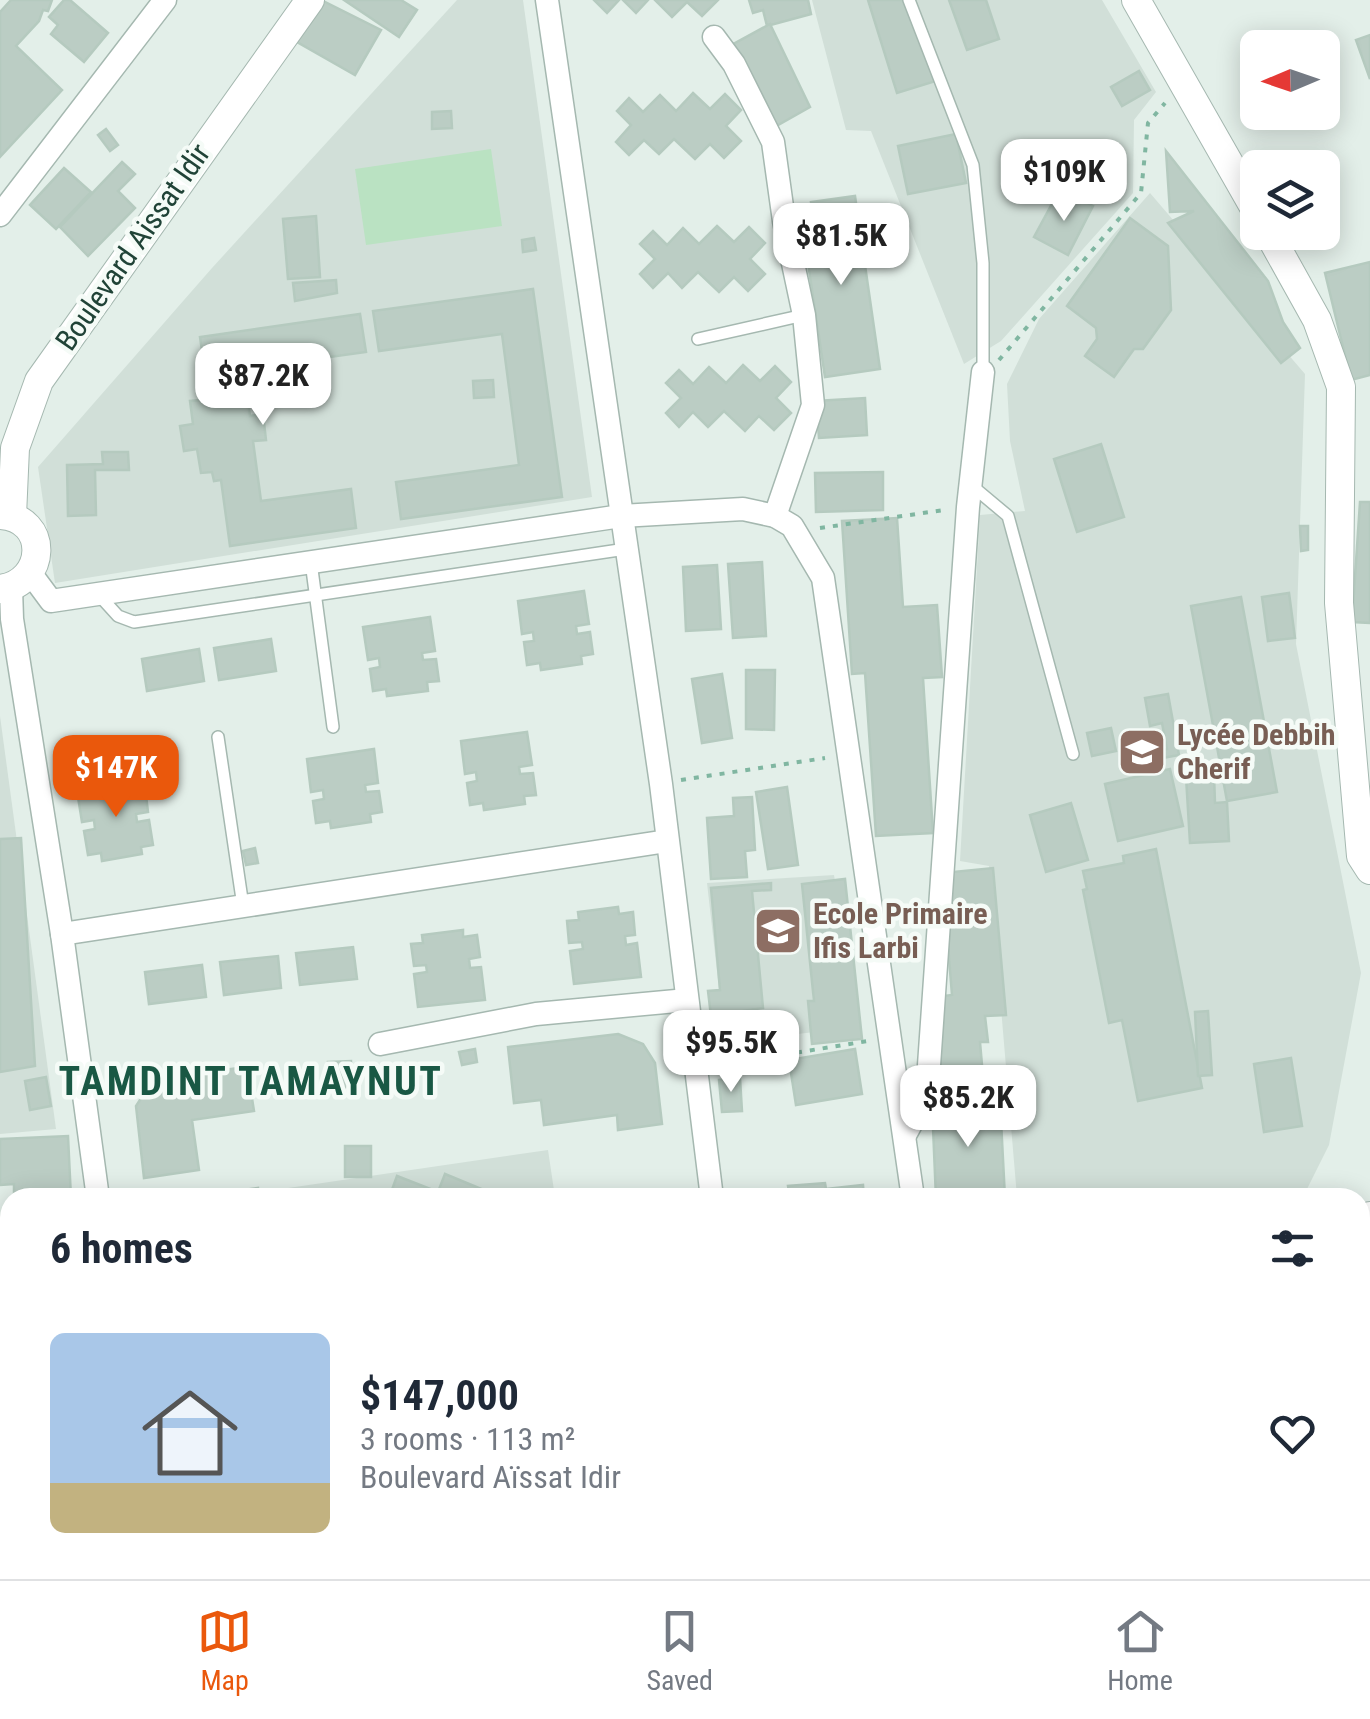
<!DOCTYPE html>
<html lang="en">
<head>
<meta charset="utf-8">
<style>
  body { margin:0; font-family:"Roboto Condensed",sans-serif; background:#f2f2f3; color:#1f2937; height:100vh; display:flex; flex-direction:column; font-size:38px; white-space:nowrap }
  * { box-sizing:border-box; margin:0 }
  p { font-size:32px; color:#747a83 }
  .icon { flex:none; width:55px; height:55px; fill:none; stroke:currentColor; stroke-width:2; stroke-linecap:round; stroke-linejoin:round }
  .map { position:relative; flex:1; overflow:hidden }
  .details { position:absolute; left:0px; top:1188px; width:1370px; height:392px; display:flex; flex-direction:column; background:#fff; border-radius:30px 30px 0 0; box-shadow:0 5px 25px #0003 }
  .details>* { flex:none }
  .needle { width:65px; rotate:268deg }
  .buttons { position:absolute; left:1240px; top:30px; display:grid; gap:20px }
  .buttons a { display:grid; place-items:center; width:100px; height:100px; border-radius:15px; background:#fff; box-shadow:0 5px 25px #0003; font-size:50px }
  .price { position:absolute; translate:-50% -85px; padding:0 22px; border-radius:20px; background:#fff; color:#222; font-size:32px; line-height:65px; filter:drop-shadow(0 2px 5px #0008) }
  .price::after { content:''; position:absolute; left:50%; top:60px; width:30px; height:22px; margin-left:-15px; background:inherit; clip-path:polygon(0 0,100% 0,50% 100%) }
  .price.current { background:#ea580c; color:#fff }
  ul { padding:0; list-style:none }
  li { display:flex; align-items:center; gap:30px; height:250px; padding:0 50px }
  li span { display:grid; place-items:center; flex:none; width:280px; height:200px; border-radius:15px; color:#555 }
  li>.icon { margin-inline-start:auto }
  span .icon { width:120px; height:120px; fill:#fffc; stroke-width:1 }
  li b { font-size:42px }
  h2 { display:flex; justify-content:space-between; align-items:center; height:120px; padding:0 50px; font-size:42px }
  .dock { display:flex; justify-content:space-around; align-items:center; height:140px; border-top:2px solid #e0e1e3; background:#fff; font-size:28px; color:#747a83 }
  .dock a { display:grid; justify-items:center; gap:5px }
  .dock .current { color:#ea580c }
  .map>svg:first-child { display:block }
</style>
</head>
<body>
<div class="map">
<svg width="1370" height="1579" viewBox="0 0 1370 1579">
  <rect width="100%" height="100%" fill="#e3efe9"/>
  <g fill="#d1dfd8">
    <path d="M457,0H523L592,497L55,583L38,467L212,268Z"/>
    <path d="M812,0H1102L1156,92L1134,120L1133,193L1001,341L964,364L871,131L846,130Z"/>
    <path d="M1150,193L1305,374L1296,644L1361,973L1329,1145L1303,1197H1017L989,866L960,861L980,515L1025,511L1010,441L1007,384L1039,319Z"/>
    <path d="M0,716L56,1129L0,1134Z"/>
    <path d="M834,875L851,979L812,988L815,1032L725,1042L707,883Z"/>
    <path d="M548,1150L555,1197L220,1198Z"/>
    <path d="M174,1570H608L609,1579H175Z"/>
  </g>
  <path fill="#bae2c2" d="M491,149L502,226L366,245L355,169Z"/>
  <g fill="#bbcdc4" stroke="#b5cabf" stroke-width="2.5">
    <path d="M11,0H52L48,11L43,10L39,21L16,46L62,90L0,157V12Z"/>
    <path d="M64,0H70L108,33L84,62L51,34L58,25L49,17Z"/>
    <path d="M321,0L381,30L355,75L297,42Z"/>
    <path d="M344,0H401L417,10L399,37Z"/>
    <path d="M594,0H619L607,13Z"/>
    <path d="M623,0H648L636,13Z"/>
    <path d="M655,0H718L702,16L687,2L672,17Z"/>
    <path d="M749,0H808L811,14L767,26L763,10L753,13Z"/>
    <path d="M868,0H915L939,80L897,93Z"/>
    <path d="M949,0H986L999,39L967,50Z"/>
    <path d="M770,24L810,107L771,129L726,48Z"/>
    <path d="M1370,35V79L1356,40Z"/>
    <path d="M1139,71L1150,90L1122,106L1111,87Z"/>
    <path d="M693,93L710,109L725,94L741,110L726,126L741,141L724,158L710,144L695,159L674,139L659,154L644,140L629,155L616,142L631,125L617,111L629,98L643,112L660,95L676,111Z"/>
    <path d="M451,111L452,128L432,129V112Z"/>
    <path d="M106,129L118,145L110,151L98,135Z"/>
    <path d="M956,134L966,183L908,194L898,146Z"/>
    <path d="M1166,151L1268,281L1283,322L1300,348L1281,363L1168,223L1194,211L1170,212Z"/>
    <path d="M122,162L135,174L118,191L135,208L88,256L60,227Z"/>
    <path d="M64,168L91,192L56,229L30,205Z"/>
    <path d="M1071,195L1093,206L1068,255L1034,237L1053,202L1064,208Z"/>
    <path d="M855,196L880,369L825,377L802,223L814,221L811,202Z"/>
    <path d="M316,216L320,277L288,279L283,219Z"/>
    <path d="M1130,218L1168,246L1171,310L1143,349H1134L1114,377L1085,356L1097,339L1096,328L1067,306Z"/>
    <path d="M717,226L734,242L749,227L765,243L750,259L765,274L748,291L734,277L719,292L698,272L682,288L668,273L653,288L640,274L655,259L640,244L653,231L667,245L683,228L699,244Z"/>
    <path d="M534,238L536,250L523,252L522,240Z"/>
    <path d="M1370,262V375L1351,380L1325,273Z"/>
    <path d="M336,280L337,293L295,301L293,283Z"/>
    <path d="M533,289L562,497L401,519L396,482L519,465L502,334L379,351L373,311Z"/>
    <path d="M360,314L366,352L243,369L250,416L263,414L266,440L253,441L261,501L351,489L356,528L230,546L221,480L214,481L212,472L201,473L197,449L184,451L180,426L193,424L190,401L201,400L200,392L208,391L200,337Z"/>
    <path d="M743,365L760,381L775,366L791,382L776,398L791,413L774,430L759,416L745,431L724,411L708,427L693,412L679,427L666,413L681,398L666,383L679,370L693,384L709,367L726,383Z"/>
    <path d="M493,380L494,397L474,398L473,381Z"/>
    <path d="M865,398L867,435L819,438L816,401Z"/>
    <path d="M1101,444L1124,517L1077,532L1054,459Z"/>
    <path d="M102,452H128L129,470H95L96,515L68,516L67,465L103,464Z"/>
    <path d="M883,472V510L816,512L815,473Z"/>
    <path d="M1360,502H1370V623L1352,622Z"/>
    <path d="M897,518L903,607L937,605L942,677L923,678L933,833L876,836L865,673L852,674L842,521Z"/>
    <path d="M1300,526H1308V550L1301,551Z"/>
    <path d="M762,562L766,636L733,638L728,564Z"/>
    <path d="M717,565L721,629L686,631L683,567Z"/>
    <path d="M584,591L589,624L576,626L577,634L590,632L593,654L581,656L582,664L541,670L540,663L527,665L524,642L534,641L533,632L522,634L518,601Z"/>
    <path d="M1289,593L1295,638L1268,641L1262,597Z"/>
    <path d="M1241,597L1277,792L1227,801L1191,606Z"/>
    <path d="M430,617L435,651L422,653L423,660L436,659L439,681L427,682L428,691L387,696L386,689L373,691L370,669L380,667L379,658L368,660L363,627Z"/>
    <path d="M271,639L276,671L219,680L214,648Z"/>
    <path d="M199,649L204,681L147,691L142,659Z"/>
    <path d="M746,670H775L774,730L746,729Z"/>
    <path d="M722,674L732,738L702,743L692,679Z"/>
    <path d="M1168,694L1179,755L1157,759L1155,751L1167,749L1162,723L1150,726L1145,698Z"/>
    <path d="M1111,728L1116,751L1092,756L1087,733Z"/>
    <path d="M527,732L532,765L519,767L520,774L533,773L536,795L524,796L525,804L484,810L483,803L470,805L467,783L477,781L476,772L465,774L461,741Z"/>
    <path d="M374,749L378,783L365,785L366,792L379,791L382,812L370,814L371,822L331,828L330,821L316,823L313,801L324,799L323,790L311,792L307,759Z"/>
    <path d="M1170,769L1183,826L1118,841L1105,784Z"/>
    <path d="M1214,775L1215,803L1227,802L1229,841L1190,843L1186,777Z"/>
    <path d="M132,779L134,789L145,787L148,812L136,814L137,822L149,820L153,845L141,847L142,854L102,861L101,853L88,855L84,831L95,829L94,820L82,822L78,797L94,794L93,785Z"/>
    <path d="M787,787L798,865L768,869L756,792Z"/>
    <path d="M752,797L755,850L745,851L747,877L711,879L707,818L734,816L733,798Z"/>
    <path d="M1071,803L1088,860L1046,872L1030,815Z"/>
    <path d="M21,838L35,1066L0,1072V839Z"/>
    <path d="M255,848L258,863L246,865L243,851Z"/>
    <path d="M1156,849L1202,1088L1138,1101L1122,1020L1109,1023L1083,890L1087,889L1083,871L1124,863L1123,856Z"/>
    <path d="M993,868L1006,1015L985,1016L988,1042H980L984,1088L943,1092L935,997L952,995L942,873Z"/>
    <path d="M845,879L862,1039L812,1044L808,1001H814L802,884Z"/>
    <path d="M771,883V890L752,891L763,1008L711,1016L708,991L720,990L711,888Z"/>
    <path d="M618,907L619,914L633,912L635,935L625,936L626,945L637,943L641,977L574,984L570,951L583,949L582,942L569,943L567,921L579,920L578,912Z"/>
    <path d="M463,930V937L477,935L480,957L469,959L470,968L481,967L485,1000L418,1007L414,974L427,972L426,965L414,966L411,944L423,943L422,935Z"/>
    <path d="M353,947L357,979L300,985L296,953Z"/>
    <path d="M278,956L281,988L224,995L220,962Z"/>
    <path d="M202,965L206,997L149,1004L145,972Z"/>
    <path d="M1208,1011L1212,1075L1198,1076L1195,1012Z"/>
    <path d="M618,1034L643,1044L655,1063L662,1124L618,1130L617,1115L544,1125L541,1100L514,1103L508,1047Z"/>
    <path d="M759,1043L760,1060H731L730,1044Z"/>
    <path d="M475,1049L477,1062L462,1065L459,1052Z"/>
    <path d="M855,1049L862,1094L796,1105L789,1060Z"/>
    <path d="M1291,1058L1302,1126L1264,1132L1254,1064Z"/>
    <path d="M351,1061L352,1087L330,1088L328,1062Z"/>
    <path d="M247,1067L254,1111L192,1120L199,1170L144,1178L136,1106L145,1092L158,1081L177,1076Z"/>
    <path d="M46,1077L51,1106L30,1110L25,1081Z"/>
    <path d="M740,1078L742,1111L722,1112L719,1080Z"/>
    <path d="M1000,1101L1005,1198H936L932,1104Z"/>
    <path d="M68,1136L71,1198H14V1184L0,1185V1139Z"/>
    <rect x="345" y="1146" width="26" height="31"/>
    <path d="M445,1174L503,1198H389L397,1176L438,1192Z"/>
    <path d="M825,1183L826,1189L863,1185L864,1198H790L788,1186Z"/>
    <path d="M258,1188L259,1198H237L236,1191Z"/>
    <path d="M1100,1191L1175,1192L1174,1198H1100Z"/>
    <path d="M10,1327V1397H0V1328Z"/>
    <path d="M308,1570H360L356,1579H303Z"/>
    <path d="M518,1570H523L543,1579H499L502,1573L514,1578Z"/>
    <path d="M589,1570H613L614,1579H589Z"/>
    <path d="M772,1570H887L888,1579H772Z"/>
    <path d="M1049,1570H1103L1110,1579H1050Z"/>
    <path d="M1241,1570H1277L1285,1579H1231Z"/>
  </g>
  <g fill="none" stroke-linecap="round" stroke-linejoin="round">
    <g stroke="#a5b8b0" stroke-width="14">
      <g id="service">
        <path d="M909,0L973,165L983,263V372"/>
        <path d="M698,339L804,315"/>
        <path d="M971,485L1008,516L1073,754"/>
        <path d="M311,562L333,727"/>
        <path d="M98,594L118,616L134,622L626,549"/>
        <path d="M218,737L243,906"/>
      </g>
    </g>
    <g stroke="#a5b8b0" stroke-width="25">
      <g id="minor">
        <path d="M547,0L661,784L712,1198"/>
        <path d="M714,37L734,64L773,142L784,221L804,315L813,405L775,516"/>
        <path d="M0,215L165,0"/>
        <path d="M31,574L51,601L621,516L743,509L775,516L792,526L823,578L913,1198"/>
        <path d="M11,588L12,619L62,934L98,1198"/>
        <path d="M62,934L667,841"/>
        <path d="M380,1044L536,1014L687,1000"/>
        <path d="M905,1135L927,1094L968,507L983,372"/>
        <path d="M147,1570L148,1579"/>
        <path d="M758,1570L759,1579"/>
        <path d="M967,1570L968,1579"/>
        <path d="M1326,1570L1331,1579"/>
      </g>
    </g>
    <g stroke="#a5b8b0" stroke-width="30">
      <g id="tertiary">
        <path d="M1136,0L1258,214"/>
        <path d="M1268,232L1317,320L1341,387L1339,603L1361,856L1370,870"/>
        <path d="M0,515C50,518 47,583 0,589"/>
        <path d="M12,516L15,448L39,381L310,0"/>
        <path d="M1360,1256L1370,1216"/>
        <path d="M1179,1579L1187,1570"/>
      </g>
    </g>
    <g stroke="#80b6a1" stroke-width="4" stroke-dasharray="5 8" stroke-linecap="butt">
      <path d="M999,360L1141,193L1148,123L1165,103"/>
      <path d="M820,528L944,510"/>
      <path d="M681,780L825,758"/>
      <path d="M720,1065L868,1041"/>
    </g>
    <use href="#service" stroke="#fff" stroke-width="11"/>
    <use href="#minor" stroke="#fff" stroke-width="22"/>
    <use href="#tertiary" stroke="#fff" stroke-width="28"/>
  </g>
  <defs>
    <g id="school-square" transform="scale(2.5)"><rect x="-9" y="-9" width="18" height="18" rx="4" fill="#8d6e63" stroke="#f5fbf7"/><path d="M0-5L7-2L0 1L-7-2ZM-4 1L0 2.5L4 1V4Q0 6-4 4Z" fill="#fff"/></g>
  </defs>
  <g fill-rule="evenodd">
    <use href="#school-square" x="1142" y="752"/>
    <use href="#school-square" x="778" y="931"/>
  </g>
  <g text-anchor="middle" stroke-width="9" stroke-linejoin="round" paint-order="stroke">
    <g font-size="30" fill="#204337" stroke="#f5fbf7">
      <text transform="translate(133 247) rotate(-55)" y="10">Boulevard Aissat Idir</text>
    </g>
    <g font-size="30" font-weight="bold" fill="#785e54" stroke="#f5fbf7" text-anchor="start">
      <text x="1177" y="745">Lycée Debbih<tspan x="1177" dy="34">Cherif</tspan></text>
      <text x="813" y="924">Ecole Primaire<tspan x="813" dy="34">Ifis Larbi</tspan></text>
    </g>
    <g font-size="40" font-weight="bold" letter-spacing="2.5" fill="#195844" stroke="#f5fbf7">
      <text x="251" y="1095">TAMDINT TAMAYNUT</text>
    </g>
  </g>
</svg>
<div class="buttons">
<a><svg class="needle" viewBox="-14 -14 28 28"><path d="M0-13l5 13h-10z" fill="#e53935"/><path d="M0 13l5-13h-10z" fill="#747a83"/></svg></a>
<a><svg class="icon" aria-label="layers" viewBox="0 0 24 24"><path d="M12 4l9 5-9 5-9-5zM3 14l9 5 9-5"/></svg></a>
</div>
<b class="price" style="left:1064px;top:224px">$109K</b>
<b class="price" style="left:841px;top:288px">$81.5K</b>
<b class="price" style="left:263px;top:428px">$87.2K</b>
<b class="price current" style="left:116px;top:820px">$147K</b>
<b class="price" style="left:731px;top:1095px">$95.5K</b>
<b class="price" style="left:968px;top:1150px">$85.2K</b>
<section class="details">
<h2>6 homes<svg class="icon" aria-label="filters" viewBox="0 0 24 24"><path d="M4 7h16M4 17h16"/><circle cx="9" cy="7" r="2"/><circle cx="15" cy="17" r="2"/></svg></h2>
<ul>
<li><span style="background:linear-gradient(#a9c7e8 75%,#c2b280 0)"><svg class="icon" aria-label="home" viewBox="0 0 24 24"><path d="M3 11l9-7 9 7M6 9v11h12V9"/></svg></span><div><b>$147,000</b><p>3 rooms · 113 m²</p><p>Boulevard Aïssat Idir</p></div><svg class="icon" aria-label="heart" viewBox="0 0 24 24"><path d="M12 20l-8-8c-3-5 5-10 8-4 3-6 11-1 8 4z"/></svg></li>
</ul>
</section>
</div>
<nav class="dock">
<a class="current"><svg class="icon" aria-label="map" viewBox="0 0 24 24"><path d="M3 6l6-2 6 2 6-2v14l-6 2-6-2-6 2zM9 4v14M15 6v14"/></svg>Map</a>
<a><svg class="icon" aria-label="saved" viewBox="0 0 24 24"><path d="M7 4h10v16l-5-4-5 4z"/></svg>Saved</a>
<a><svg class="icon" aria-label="home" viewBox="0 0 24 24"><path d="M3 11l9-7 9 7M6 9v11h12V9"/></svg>Home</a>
</nav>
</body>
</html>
